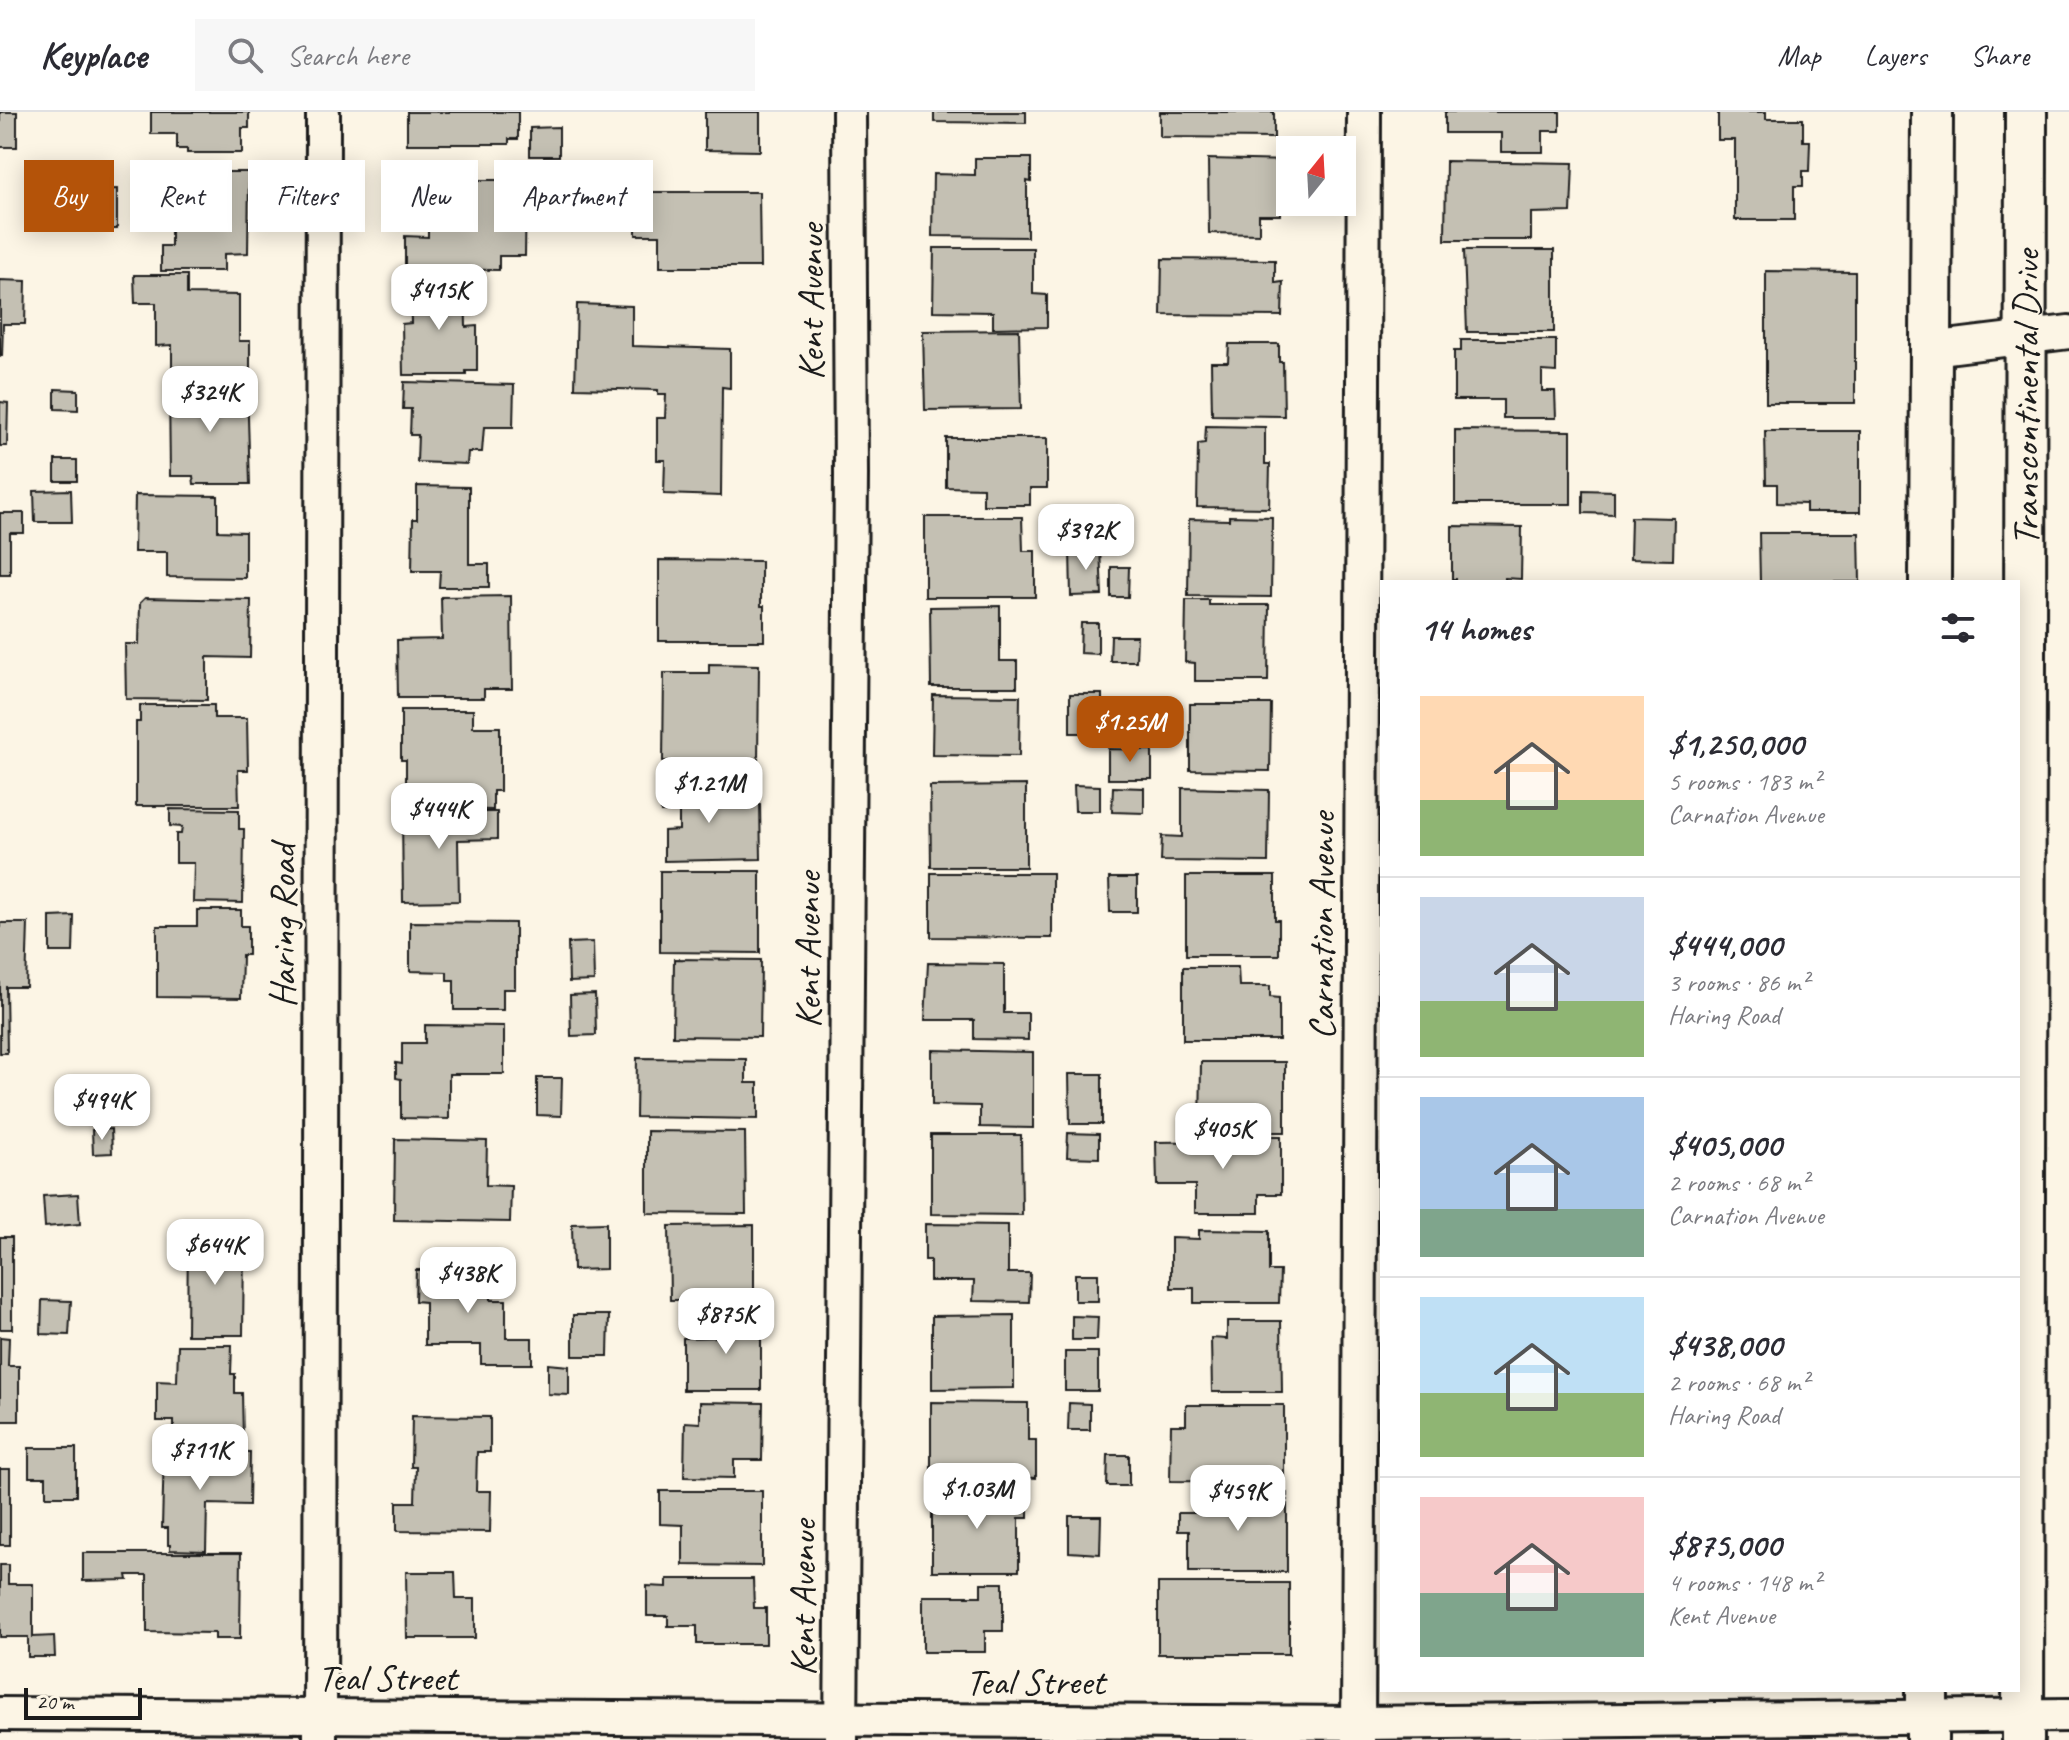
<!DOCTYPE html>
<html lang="en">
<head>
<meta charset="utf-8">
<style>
  body { margin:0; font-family:Caveat,sans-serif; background:#f7f7f7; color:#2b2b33; height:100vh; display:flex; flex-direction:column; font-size:30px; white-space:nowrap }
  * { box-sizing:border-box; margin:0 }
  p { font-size:26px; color:#7c7c81 }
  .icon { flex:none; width:44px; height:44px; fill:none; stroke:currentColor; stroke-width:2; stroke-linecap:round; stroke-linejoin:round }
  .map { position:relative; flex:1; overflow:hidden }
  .details { position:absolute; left:1380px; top:468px; width:640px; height:1112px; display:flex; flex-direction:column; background:#fff; border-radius:0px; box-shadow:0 4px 20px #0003 }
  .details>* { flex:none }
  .top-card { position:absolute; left:24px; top:48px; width:760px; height:72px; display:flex; gap:16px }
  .needle { width:52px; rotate:18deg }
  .tools { position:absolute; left:1276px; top:24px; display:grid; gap:16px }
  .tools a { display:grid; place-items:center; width:80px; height:80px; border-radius:0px; background:#fff; box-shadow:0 4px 20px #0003; font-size:40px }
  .scale { position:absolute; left:24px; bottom:20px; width:118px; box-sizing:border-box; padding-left:8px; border:4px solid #1c1c1c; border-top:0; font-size:22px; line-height:28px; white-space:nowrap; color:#1c1c1c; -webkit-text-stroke:6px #fcf5e5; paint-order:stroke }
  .price { position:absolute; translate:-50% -68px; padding:0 18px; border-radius:16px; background:#fff; color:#222; font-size:26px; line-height:52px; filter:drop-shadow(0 2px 4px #0008) }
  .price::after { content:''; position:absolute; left:50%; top:48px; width:24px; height:18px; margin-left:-12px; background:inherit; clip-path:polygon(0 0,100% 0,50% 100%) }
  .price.on { background:#b45309; color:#fff }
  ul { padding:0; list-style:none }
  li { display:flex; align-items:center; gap:24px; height:200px; padding:0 40px }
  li+li { border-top:2px solid #e1e1e2 }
  li span { display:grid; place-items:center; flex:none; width:224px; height:160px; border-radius:0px; color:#555 }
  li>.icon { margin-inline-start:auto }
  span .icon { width:96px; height:96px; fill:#fffc; stroke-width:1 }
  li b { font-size:34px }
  h2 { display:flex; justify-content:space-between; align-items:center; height:96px; padding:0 40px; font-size:34px }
  .tag { padding:0 28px; border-radius:0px; background:#fff; box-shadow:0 4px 20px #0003; font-size:28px; line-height:72px }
  .tag.on { background:#b45309; color:#fff }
  header { display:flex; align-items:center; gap:48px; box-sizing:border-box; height:112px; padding:0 40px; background:#fff; border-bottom:2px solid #e1e1e2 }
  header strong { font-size:38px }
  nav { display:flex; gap:44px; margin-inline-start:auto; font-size:28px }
  .search { width:560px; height:72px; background:#f7f7f7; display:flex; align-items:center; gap:20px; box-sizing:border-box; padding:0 28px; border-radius:0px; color:#7c7c81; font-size:30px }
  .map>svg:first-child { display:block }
</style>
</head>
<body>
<header>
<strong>Keyplace</strong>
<div class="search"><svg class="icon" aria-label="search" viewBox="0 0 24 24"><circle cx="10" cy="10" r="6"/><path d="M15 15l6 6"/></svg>Search here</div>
<nav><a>Map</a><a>Layers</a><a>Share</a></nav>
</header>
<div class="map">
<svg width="2069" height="1628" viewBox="0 0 2069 1628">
  <rect width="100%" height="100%" fill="#fcf5e5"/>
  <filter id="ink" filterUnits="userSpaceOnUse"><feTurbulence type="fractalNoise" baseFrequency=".0125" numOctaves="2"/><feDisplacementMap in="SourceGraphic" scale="16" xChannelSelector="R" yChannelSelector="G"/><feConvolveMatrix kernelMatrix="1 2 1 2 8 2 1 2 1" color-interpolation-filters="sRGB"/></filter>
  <g filter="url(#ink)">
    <g fill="#c4c0b3" stroke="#1c1c1c" stroke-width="2">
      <rect x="0" y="0" width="17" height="35"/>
      <path d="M151,0H249V16H242V41H187V37H177V22H151Z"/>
      <path d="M407,0H518V27H509V32H407Z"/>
      <path d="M705,0H760V39L705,38Z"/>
      <path d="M934,0H1026V11L934,10Z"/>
      <path d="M1160,0H1274V26L1160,25Z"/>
      <path d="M1445,0H1560V19H1543V40H1501V21H1445Z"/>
      <path d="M1718,0H1766V7H1803V29H1810L1809,59H1803V74H1794V108H1735V28H1718Z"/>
      <path d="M559,15V44H530V16Z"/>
      <path d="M975,46H1031V70L1027,69V125L932,124L933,62L975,63Z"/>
      <path d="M1208,47L1289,49V86L1281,85L1280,103H1259V122L1209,121Z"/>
      <path d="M1446,49L1573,51L1571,100L1531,101V128H1445Z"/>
      <path d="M189,60H249L248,141L224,142V159H161V134H171V109H189Z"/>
      <path d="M447,68H501V81L526,82L525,144H499V158L405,157V124L428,125V107H447Z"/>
      <path d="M117,77V117H91V78Z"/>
      <path d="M636,80H759L760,155H660V123H636Z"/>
      <path d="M934,136H1033V182L1047,183V215L993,216V200L933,199Z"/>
      <path d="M1464,138H1554V220H1467Z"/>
      <path d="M1162,147L1275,148V171L1283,170L1282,204L1161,203Z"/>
      <path d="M1766,159L1855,160V291H1766Z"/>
      <path d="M134,163H187V182L239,183V229H250V261L172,262V233L156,234V191H135Z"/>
      <path d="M0,168L26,169L25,212H3L2,244H0Z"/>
      <path d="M410,171H465L466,215L477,214V259H466V263H403L402,212L411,211Z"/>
      <path d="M577,192L632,194V234L730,237V276L722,275L721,384L664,382L665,348H657V306H665L666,282H658V278L575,276Z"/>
      <path d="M1019,218L1021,297L925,298L923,219Z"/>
      <path d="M1461,228H1556V260L1542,259V279H1555L1556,306H1503V288H1454V239H1461Z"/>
      <path d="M1229,232H1279V250H1283L1284,304L1212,303L1211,250H1228Z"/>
      <path d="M404,270L514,273L513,315H484L482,340H468L467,352L417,350L418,323H410L411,297H403Z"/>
      <path d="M247,273L250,372H194L193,364H170L169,274Z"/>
      <path d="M55,277L78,278V298L55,297Z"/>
      <path d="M0,290L8,291L7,334H0Z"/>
      <path d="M1206,314L1265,315V352H1270L1269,396L1197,395L1198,332L1205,331Z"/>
      <path d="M1455,318L1571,319V392H1455Z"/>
      <path d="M1765,319H1860V400H1806V392L1777,391V372H1766Z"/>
      <path d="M946,326H1047V376H1030V393H983V376L946,375Z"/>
      <rect x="55" y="348" width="22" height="21"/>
      <path d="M417,374L469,375V452H489V475H439L440,459H412L413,407H417Z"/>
      <path d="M71,378L72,410H35L34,379Z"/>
      <path d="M1583,378L1614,379V402L1583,401Z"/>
      <path d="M135,383L218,384V419L245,420V466L167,465V440H134Z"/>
      <path d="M0,401H24V421H10V462H0Z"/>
      <path d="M1229,404L1272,405L1271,485L1188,484L1189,407L1229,408Z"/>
      <path d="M925,405H1022L1023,439H1035V485H925Z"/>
      <path d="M1631,405L1674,406L1673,448L1630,447Z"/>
      <path d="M1452,414L1522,415L1521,467L1505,466V470H1456V467H1452Z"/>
      <path d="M1759,421H1859L1860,470H1760Z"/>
      <path d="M1100,436L1102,483L1071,484L1070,437Z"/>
      <path d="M659,448L761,449V494H764V529H659Z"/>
      <path d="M1111,455H1129L1128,485H1111Z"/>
      <path d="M511,484L512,577H484V586H398L397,528L442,527L441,485Z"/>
      <path d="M145,486L251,488L250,546L207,545V588L126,587L125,532H139L140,491Z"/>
      <path d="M1186,488H1209V493H1269L1268,569H1195V551L1185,550Z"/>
      <path d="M1000,494V549H1017V575H931L930,495Z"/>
      <path d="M1081,511H1098V542L1080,541Z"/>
      <path d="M1111,524H1137L1136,549H1110Z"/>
      <path d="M709,552L759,553L758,650L663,649L664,561H709Z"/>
      <rect x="1070" y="582" width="32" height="39"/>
      <path d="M933,583L1020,584L1019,644L932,643Z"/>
      <path d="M1190,592H1271L1270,659L1190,658Z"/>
      <path d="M140,593H214V606H247L248,658H238L239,694H136V610H140Z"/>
      <path d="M401,598H473V615H500V679H493V698L437,697L436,678H406V648H401Z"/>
      <path d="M1108,637L1152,638V667H1108Z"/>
      <path d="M661,670H716V692H760L761,747L664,749V719L679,718V700H661Z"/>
      <path d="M1026,673V755H931L930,674Z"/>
      <path d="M1074,673L1100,674V699H1075Z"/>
      <path d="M1113,675L1144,676V701L1112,700Z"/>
      <path d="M1182,676L1269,678L1268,750L1161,749L1162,724L1182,725Z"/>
      <path d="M170,697L239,698V717H244L243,791L193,790L194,751H176V722H181L182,715L170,714Z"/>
      <path d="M402,700H497V727L458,728L459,789L403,790Z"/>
      <path d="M660,759H760V841L660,840Z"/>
      <path d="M931,761H1052V826L931,825Z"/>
      <path d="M1186,764H1275V808H1279V843H1186Z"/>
      <path d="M1109,766H1137V800H1110Z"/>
      <path d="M197,798H241V814H248V843H242L241,886L157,885V814H197Z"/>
      <path d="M74,804L73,840H50V805Z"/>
      <path d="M410,810L515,811V877H503V898H454V868H447V860L410,859Z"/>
      <path d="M0,811H28L26,875H6L7,941H0Z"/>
      <path d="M593,830L594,869L569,870L568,831Z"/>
      <path d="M674,847L761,848L760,925L673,924Z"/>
      <path d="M928,851L1004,852V901H1028V928L974,927V908H925Z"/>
      <path d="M1183,855H1238L1239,874H1270V885L1279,886V928H1183Z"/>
      <path d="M595,882L596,923L571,924L570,883Z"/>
      <path d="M425,913L504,914V962H449V1007L401,1006V967L396,966V951L402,952V931H425Z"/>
      <path d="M932,938L1033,940V1016L980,1015V994L932,993Z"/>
      <path d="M637,946L746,947V971H758V1007L636,1005Z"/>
      <path d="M1201,950H1285V1020H1200Z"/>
      <path d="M1069,962H1102V1012H1070Z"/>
      <path d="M537,966H562L561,1004L537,1003Z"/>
      <path d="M111,1017L112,1041L93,1042L92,1018Z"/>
      <path d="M647,1019L745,1020L746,1102L647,1101Z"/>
      <path d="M1068,1021L1099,1022V1046L1067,1045Z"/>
      <path d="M931,1023H1021L1022,1103L931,1102Z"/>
      <path d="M1235,1024H1281V1082H1259V1101H1195V1073H1157L1156,1030L1235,1029Z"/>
      <path d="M395,1027L487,1029L486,1073L511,1074L510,1110L394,1108Z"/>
      <path d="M78,1082L80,1112L45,1115L43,1084Z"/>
      <path d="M606,1111V1157L573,1158L572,1112Z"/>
      <path d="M925,1112L1008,1113V1161H1030L1029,1190L973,1189L974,1169H930V1148H925Z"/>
      <path d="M754,1113V1188H670L669,1114Z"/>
      <path d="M1199,1118L1269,1119V1159H1280L1279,1191H1194V1176H1171V1126L1199,1127Z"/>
      <rect x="0" y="1125" width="12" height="92"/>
      <path d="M188,1125L237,1126V1133H244L243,1223H187Z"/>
      <path d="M416,1158H491V1188H506V1226H532V1252H481V1233H425V1190L415,1189Z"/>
      <rect x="1075" y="1162" width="23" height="27"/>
      <path d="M42,1188L71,1189L69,1223L41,1222Z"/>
      <path d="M718,1201H761V1278H683V1226L718,1225Z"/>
      <path d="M573,1203H609L608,1244H573Z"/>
      <path d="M1014,1203V1276L932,1277V1204Z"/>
      <path d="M1072,1204L1098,1205L1097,1228H1072Z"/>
      <path d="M1227,1209H1281L1282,1280H1212L1211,1226L1227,1227Z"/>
      <path d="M0,1225L9,1226L8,1254H19V1309H0Z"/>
      <path d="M178,1233H232L231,1262H235V1281H242L243,1327H174V1309H157V1269L177,1270Z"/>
      <rect x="1065" y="1240" width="33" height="39"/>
      <path d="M548,1252L569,1254V1283L548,1282Z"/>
      <path d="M700,1290L763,1291L762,1348H734V1366L684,1365L685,1310L700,1311Z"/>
      <path d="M931,1290L1028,1291V1328H1036V1366L1019,1365L1018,1371H931Z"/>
      <path d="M1069,1291L1090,1292V1318H1068Z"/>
      <path d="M1186,1293H1284V1370L1170,1369L1171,1313H1186Z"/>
      <path d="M412,1304L490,1305V1340H477L476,1379H491L490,1420L397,1419V1390H415L416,1355H411Z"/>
      <path d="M29,1336H76V1384H46V1365H29Z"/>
      <path d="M164,1338L250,1340L249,1393L207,1392L206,1439L170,1438V1433H168V1416H162Z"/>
      <path d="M1108,1343H1129V1374H1107Z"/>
      <rect x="0" y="1357" width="10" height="76"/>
      <path d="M660,1379H762V1454L683,1453V1413L660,1412Z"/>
      <path d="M932,1380H1028V1406H1019V1459H932Z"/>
      <path d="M1203,1381H1287V1460H1189V1419H1178V1401H1203Z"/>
      <path d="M1069,1404H1101L1100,1442L1069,1440Z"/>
      <path d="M83,1441H241L240,1527H215V1521L147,1520V1463H127L128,1468L83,1469Z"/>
      <path d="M0,1453H8V1472H33V1525L54,1524L55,1545H28V1525H0Z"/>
      <path d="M406,1460H455L456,1487H475V1526H407Z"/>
      <path d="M667,1467H753L754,1496H766V1532H697V1514H668V1504H647V1474L667,1475Z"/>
      <path d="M981,1471H1003V1519H985V1540H923V1484H981Z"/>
      <rect x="1158" y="1471" width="131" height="71"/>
    </g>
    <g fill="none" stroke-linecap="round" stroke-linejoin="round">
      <g stroke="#1c1c1c" stroke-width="38">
        <g id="minor">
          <path d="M1931,237L2069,220"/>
          <path d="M0,1602L1358,1611L2069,1603"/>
          <path d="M320,1628L323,0"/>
          <path d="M841,1628L851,363L849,0"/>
          <path d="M1358,1628L1364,0"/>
        </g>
      </g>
      <g stroke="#1c1c1c" stroke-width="46">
        <g id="tertiary">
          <path d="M1930,470L1932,0"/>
          <path d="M1927,1628V1578"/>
          <path id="s1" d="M2023,1628L2026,0"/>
        </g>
      </g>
      <use href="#minor" stroke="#fcf5e5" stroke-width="32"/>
      <use href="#tertiary" stroke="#fcf5e5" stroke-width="40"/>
    </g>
  </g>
  <g text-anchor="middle" stroke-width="6" stroke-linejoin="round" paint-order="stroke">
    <g font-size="38" fill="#1c1c1c" stroke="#fcf5e5">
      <text transform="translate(810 190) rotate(-90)" y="13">Kent Avenue</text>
      <text dy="13" stroke="none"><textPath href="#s1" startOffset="1342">Transcontinental Drive</textPath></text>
      <text transform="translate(282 814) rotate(-90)" y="13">Haring Road</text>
      <text transform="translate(1321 814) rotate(-90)" y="13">Carnation Avenue</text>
      <text transform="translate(807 838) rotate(-90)" y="13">Kent Avenue</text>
      <text transform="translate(802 1486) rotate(-90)" y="13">Kent Avenue</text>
      <text x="387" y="1578">Teal Street</text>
      <text x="1035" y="1582">Teal Street</text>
    </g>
  </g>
</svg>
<div class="tools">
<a><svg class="needle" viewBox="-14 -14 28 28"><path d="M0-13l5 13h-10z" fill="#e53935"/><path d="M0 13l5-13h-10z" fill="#7c7c81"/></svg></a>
</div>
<div class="scale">20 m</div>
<b class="price" style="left:439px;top:220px">$415K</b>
<b class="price" style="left:210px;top:322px">$324K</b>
<b class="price" style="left:1086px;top:460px">$392K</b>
<b class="price on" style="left:1130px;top:652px">$1.25M</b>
<b class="price" style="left:709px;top:713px">$1.21M</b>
<b class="price" style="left:439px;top:739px">$444K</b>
<b class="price" style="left:102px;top:1030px">$494K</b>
<b class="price" style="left:1223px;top:1059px">$405K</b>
<b class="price" style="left:215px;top:1175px">$644K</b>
<b class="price" style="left:468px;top:1203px">$438K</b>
<b class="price" style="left:726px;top:1244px">$875K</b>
<b class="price" style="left:200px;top:1380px">$711K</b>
<b class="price" style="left:977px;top:1419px">$1.03M</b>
<b class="price" style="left:1238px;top:1421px">$459K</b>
<div class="top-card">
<a class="tag on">Buy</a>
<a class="tag">Rent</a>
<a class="tag">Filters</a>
<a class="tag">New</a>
<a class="tag">Apartment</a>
</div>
<section class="details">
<h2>14 homes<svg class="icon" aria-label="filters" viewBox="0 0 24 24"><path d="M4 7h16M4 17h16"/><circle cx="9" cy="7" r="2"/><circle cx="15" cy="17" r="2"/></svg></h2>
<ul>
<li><span style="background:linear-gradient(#ffd9b3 65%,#8fb573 0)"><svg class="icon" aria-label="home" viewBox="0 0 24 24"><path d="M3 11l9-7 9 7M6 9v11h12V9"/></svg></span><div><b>$1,250,000</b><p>5 rooms · 183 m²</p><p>Carnation Avenue</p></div></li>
<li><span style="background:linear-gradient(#c9d6e8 65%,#8fb573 0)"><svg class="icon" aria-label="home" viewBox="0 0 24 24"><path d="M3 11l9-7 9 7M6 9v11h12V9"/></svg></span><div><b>$444,000</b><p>3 rooms · 86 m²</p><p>Haring Road</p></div></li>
<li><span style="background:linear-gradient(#a9c7e8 70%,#7fa58c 0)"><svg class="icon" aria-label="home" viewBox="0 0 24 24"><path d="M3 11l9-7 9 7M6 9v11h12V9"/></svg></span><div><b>$405,000</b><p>2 rooms · 68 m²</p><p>Carnation Avenue</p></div></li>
<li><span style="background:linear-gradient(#bfe0f5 60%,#8fb573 0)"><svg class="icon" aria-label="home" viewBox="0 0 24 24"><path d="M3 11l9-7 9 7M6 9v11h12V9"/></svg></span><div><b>$438,000</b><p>2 rooms · 68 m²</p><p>Haring Road</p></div></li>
<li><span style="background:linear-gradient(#f6c9c9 60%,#7fa58c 0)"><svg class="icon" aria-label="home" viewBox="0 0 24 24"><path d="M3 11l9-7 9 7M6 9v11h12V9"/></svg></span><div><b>$875,000</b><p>4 rooms · 148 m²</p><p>Kent Avenue</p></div></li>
</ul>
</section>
</div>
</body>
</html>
